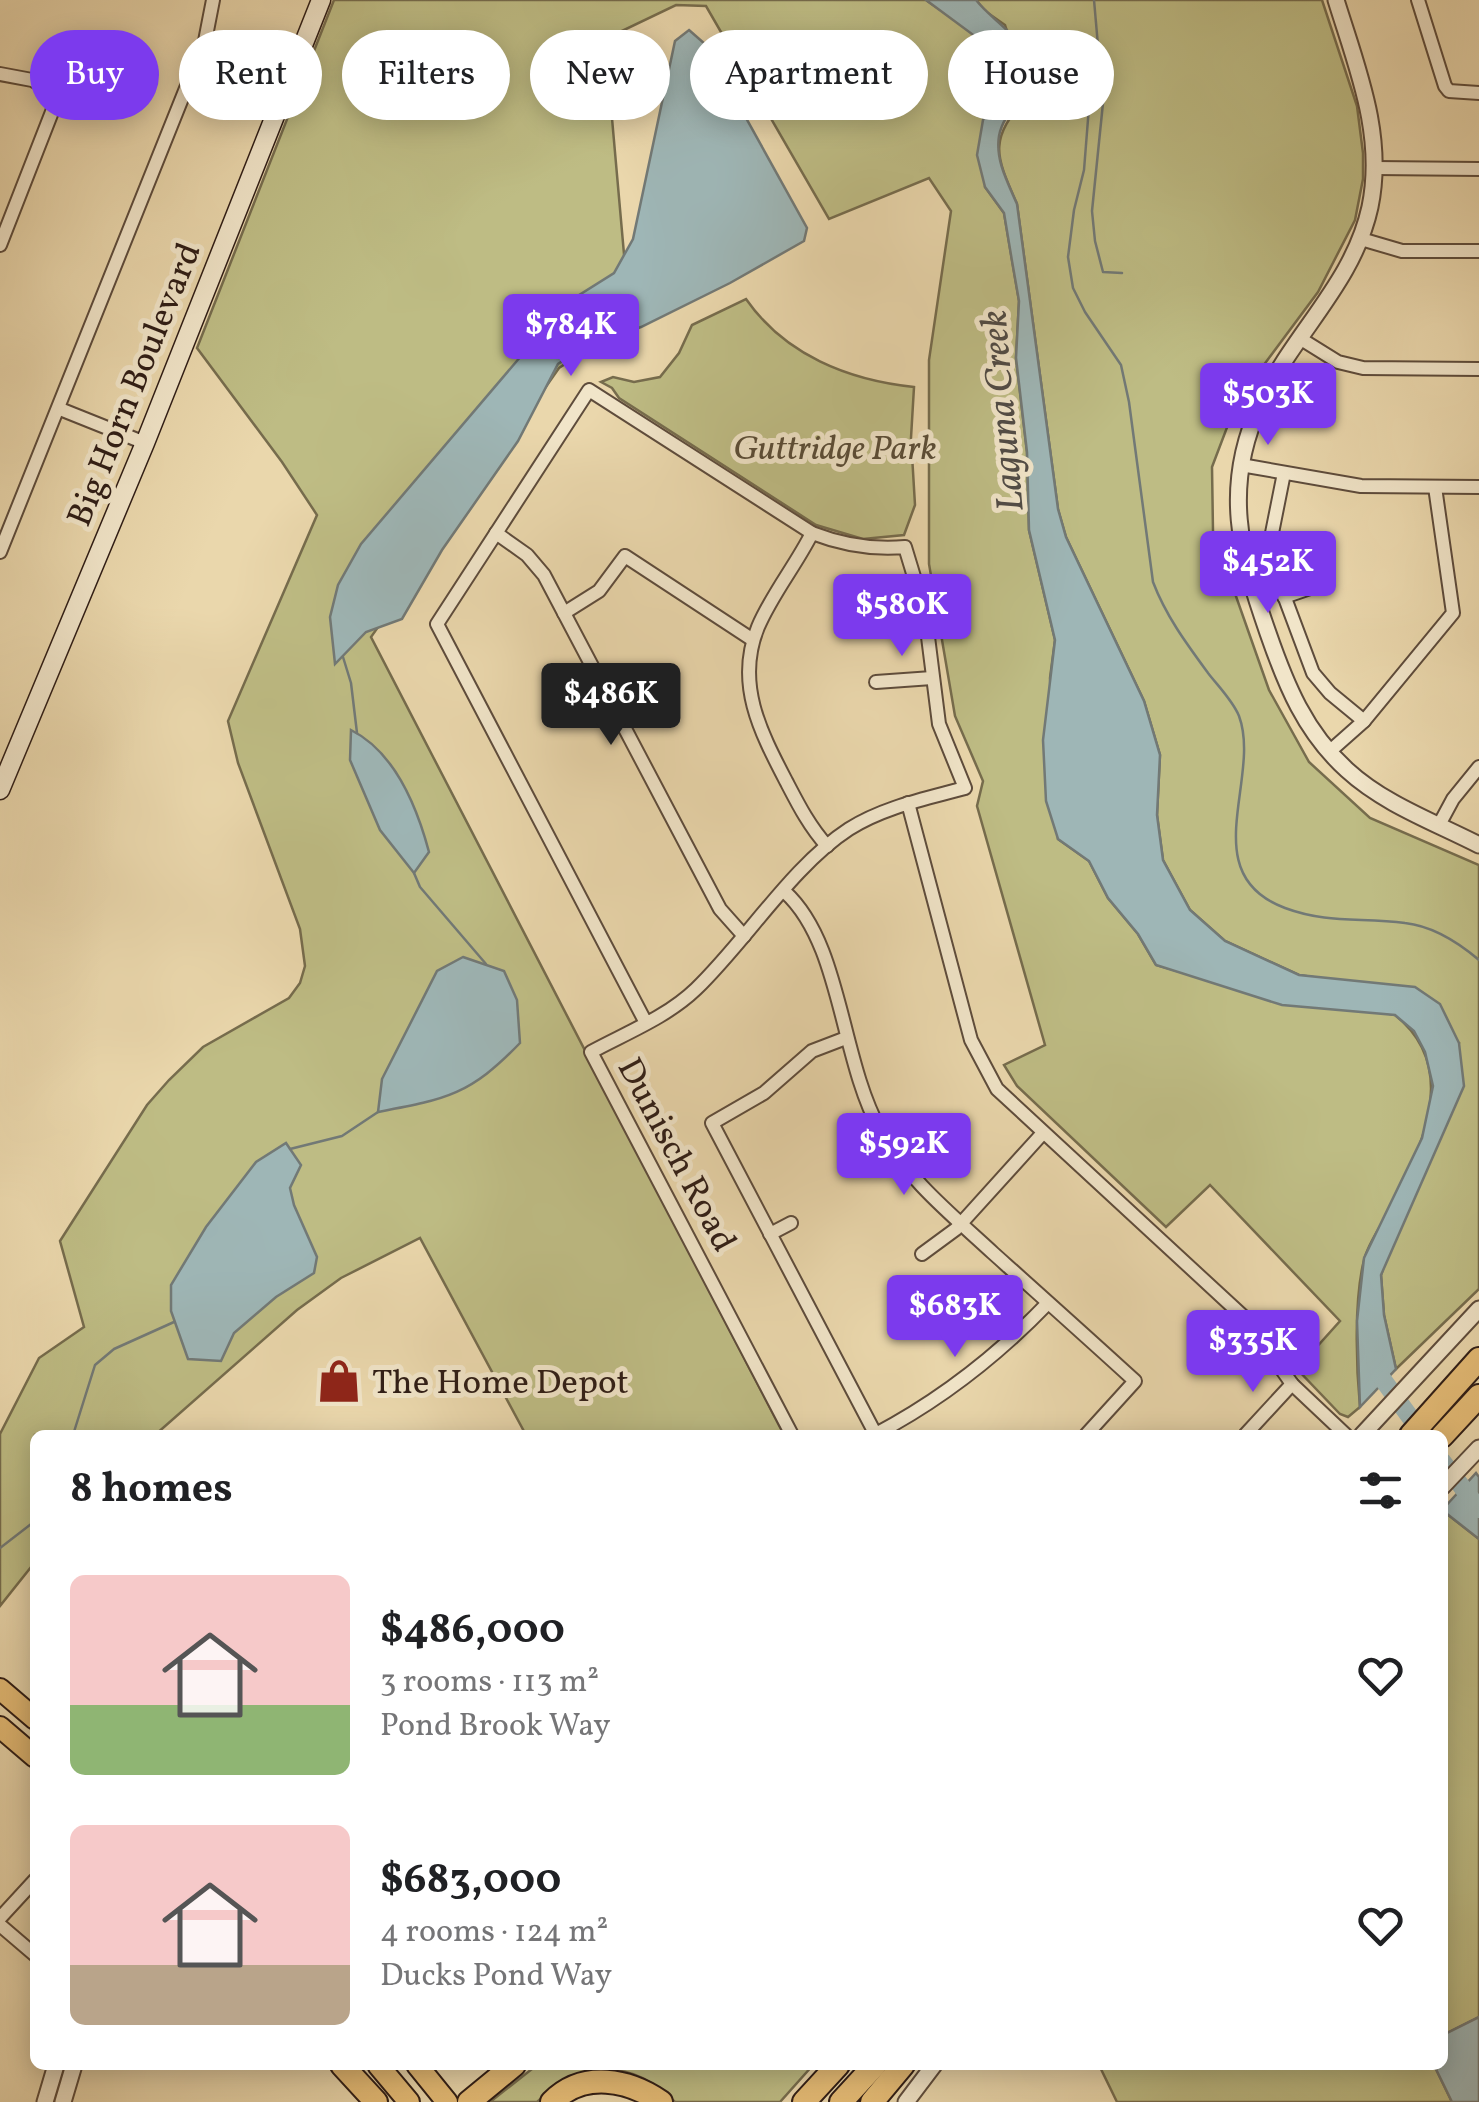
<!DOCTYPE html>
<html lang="en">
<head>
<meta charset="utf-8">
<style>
  body { margin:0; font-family:Vollkorn,serif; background:#f2f2f2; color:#202124; height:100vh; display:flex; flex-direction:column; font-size:38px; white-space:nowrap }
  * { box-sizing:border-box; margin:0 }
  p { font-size:32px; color:#757577 }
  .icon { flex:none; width:55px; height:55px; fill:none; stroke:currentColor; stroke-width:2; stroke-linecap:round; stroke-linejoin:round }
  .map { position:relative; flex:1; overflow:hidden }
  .details { position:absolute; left:30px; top:1430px; width:1418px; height:640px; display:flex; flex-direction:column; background:#fff; border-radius:15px; box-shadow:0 5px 25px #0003 }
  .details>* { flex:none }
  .top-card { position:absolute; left:30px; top:30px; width:1420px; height:90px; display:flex; gap:20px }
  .price { position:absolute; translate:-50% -85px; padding:0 22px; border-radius:10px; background:#7c3aed; color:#fff; font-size:32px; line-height:65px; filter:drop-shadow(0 2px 5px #0008) }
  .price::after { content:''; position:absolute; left:50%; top:60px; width:30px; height:22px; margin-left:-15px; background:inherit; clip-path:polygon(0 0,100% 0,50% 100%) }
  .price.on { background:#222; color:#fff }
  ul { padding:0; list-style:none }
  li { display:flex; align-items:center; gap:30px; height:250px; padding:0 40px }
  li span { display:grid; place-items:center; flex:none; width:280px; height:200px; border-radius:15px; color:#555 }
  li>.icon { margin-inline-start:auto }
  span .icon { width:120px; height:120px; fill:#fffc; stroke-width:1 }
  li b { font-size:42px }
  h2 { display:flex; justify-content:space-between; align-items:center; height:120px; padding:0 40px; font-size:42px }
  .pill { padding:0 35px; border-radius:45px; background:#fff; box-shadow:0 5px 25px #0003; font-size:35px; line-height:90px }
  .pill.on { background:#7c3aed; color:#fff }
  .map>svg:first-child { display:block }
</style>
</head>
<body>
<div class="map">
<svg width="1479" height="2102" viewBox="0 0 1479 2102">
  <rect width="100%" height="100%" fill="#ead7ac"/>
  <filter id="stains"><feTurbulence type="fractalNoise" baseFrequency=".002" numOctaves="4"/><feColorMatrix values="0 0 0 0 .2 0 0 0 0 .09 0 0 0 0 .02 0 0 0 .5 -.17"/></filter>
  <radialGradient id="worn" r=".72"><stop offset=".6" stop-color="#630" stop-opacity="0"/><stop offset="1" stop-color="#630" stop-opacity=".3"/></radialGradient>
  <g fill="#bebc84" stroke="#766c4d" stroke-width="2.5">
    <path d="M334,0H926C952,20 1035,59 995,97L985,187L1004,213L1019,301L1016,358L1027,452L1029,530L1055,640L1050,678L1058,839L1089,861L1108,898L1138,934L1156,965L1205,979L1395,1015C1462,1068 1421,1150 1389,1211C1381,1226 1368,1243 1364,1260C1354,1299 1356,1366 1360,1407L1348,1417L1340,1414L1297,1369L1340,1321L1210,1185L1166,1227L1017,1086L1004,1065L1045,1045L977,806L983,781L955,716L929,564V360L951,211L929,178L829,219L706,6L676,5L605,39L630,322L559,368L371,637L784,1435H526L420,1238L341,1278L297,1310L155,1435H35V1562L0,1606V1434L39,1358L84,1327L60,1241L147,1105L169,1080L203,1047L289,998L300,983L305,966L300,929L238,763L228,721L317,515L282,462L197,348Z"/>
    <path d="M976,0H1322L1357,106L1363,153V179L1355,220L1318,292L1237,401L1212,467L1213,531L1269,690L1309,762L1370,818L1479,865V1289L1396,1369L1384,1315L1381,1275L1459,1043L1353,983L1299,975L1225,941L1190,910L1163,860L1157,815L1160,755L1144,701L1066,537L1058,509L1017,204C994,152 989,140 1028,95L1005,25L985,11Z"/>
    <path d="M746,299C785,355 848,380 914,387L911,438L915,505L904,535L863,539L816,525L619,398L612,388L601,382L613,377L634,382L660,377L679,353L692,325Z"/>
    <path d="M1442,1510L1479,1539V2017L1443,2035Z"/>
    <path d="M537,2065H813L780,2102H675C630,2057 582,2061 537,2102H490Z"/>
    <path d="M1099,2065H1434L1452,2102H1117Z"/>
  </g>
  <g fill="#9eb6b6" stroke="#727976" stroke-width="2.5">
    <path d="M926,0H976C991,19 1012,29 1023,52C1046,100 1006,99 999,136C995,160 1008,183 1017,204L1058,509L1066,537L1144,701L1160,755L1157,815L1163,860L1190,910L1225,941L1299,975L1415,987L1440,1004L1459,1043L1464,1086L1381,1275L1384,1315L1396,1369L1360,1407L1357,1321L1364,1258L1422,1138L1433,1086L1425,1052L1414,1031L1395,1015L1282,1005L1156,965L1138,934L1108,898L1089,861L1058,839L1046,801L1043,740L1055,640L1029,530L1027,452L1016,358L1019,301L1012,261L1004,213L985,187L977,155L983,120L995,97L1004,88L1007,71L995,51Z"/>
    <path d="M689,30L705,44L807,228L804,241L730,283L641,327L587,346L558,364L518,441L442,550L402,619L366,632L335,664L330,617L338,585L361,544L527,349L576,297L614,273L633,239L675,41Z"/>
    <path d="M351,730C395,752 417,807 429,852L414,873L380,830L350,760Z"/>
    <path d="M463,957L504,971L517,1000L520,1043C470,1095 447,1099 378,1112L382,1079L437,971Z"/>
    <path d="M286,1143L301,1165L290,1188L294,1205L317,1257L314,1273L276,1297L234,1333L221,1361L188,1359L171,1311V1285L206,1227L256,1162Z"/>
    <path d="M1476,1473L1479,1477V1539L1442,1510Z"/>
    <path d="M1479,2017V2102H1452L1434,2065H1442L1443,2035Z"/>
  </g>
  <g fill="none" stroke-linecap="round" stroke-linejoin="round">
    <g stroke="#727976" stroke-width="2.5">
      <path d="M1094,0L1103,103L1092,211L1095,241L1103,272L1122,273"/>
      <path d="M1099,46L1093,56L1084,170L1074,210L1068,257L1073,288L1085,312L1121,365L1129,402L1153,582C1166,616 1186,643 1208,673C1218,686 1233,701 1239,716C1262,778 1194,874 1285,908C1328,924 1362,917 1405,923C1432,926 1459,943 1479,960"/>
      <path d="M343,657L351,683L357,733"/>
      <path d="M414,873L420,887L486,964"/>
      <path d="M290,1149L342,1136L378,1112"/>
      <path d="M73,1435L95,1365L114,1349L174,1322"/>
      <path d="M0,1548L35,1521"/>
    </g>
    <g stroke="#9eb6b6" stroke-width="18">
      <path d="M1375,1360L1381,1377L1423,1435"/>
      <path d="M1442,1461L1479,1509"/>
    </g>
    <g stroke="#5e4c3c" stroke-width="16">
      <g id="minor">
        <path d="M1418,0L1445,86L1449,91L1479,93"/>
        <path d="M0,74L32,80L59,94L0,245"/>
        <path d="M1375,168L1479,169"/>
        <path d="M1361,239L1402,251H1479"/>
        <path d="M1301,339L1338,362L1363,368L1479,369"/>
        <path d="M60,409L145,443"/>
        <path d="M1241,465L1361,486L1479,487"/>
        <path d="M1284,473L1272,533L1276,574L1313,673L1330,693L1364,721"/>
        <path d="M496,533L527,555L544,575L720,909L744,936"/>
        <path d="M812,533C796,565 772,594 758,627C735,683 760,731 786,781C798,804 809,826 827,846"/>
        <path d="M0,552L205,41L213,0"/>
        <path d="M1284,597L1319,585"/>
        <path d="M564,613L599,591L625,556L753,640"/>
        <path d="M876,682L932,678"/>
        <path d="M1329,752L1364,721L1453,613L1435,487"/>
        <path d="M908,803L971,1040L997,1089L1247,1320L1292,1384L1346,1435"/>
        <path d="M1439,825L1453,799L1479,767"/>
        <path d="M785,892C842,944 840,1058 880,1130C907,1179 952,1215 993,1253C1041,1296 1088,1338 1135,1381L1086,1435"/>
        <path d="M646,1023L437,624L589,390L812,533C843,545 872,550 905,547L925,613L939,724L965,788C925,799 884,807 849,829C792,866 746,941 696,989C667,1017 626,1033 591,1052L792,1435"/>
        <path d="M846,1038L812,1051L764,1093L712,1123L876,1435"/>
        <path d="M770,1234L791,1223"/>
        <path d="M922,1254L956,1229L1042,1134"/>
        <path d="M874,1435C941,1400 996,1357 1048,1303"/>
        <path d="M1245,1435L1292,1384"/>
        <path d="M0,1918L35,1880"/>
        <path d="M0,1925L35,1955"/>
      </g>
    </g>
    <g stroke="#5e4c3c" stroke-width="19">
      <g id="tertiary">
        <path d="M1336,0C1357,68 1385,135 1370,207C1353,285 1291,335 1260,405C1222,487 1240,553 1268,633C1286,685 1305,732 1347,770C1384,804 1434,822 1479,845"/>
        <path d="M1362,1435L1479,1309"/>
        <path d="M1442,1487L1479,1448"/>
        <path d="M45,2102L56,2065"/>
        <path d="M63,2102L74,2065"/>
        <path d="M906,2102L934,2065"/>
      </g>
    </g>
    <g stroke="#2f1d16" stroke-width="21">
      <path id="secondary" d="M0,790L145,443L321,0"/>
    </g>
    <g stroke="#2f1d16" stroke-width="24">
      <g id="primary">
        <path d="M0,1689L35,1719"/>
        <path d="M0,1727L35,1757"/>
        <path d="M378,2065L409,2102"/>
        <path d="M417,2065L447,2102"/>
      </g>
    </g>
    <g stroke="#2f1d16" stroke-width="26">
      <g id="motorway">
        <path d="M1411,1435L1479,1359"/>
        <path d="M1442,1436L1479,1396"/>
        <path d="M342,2065L376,2102"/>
        <path d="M469,2102L514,2065"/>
        <path d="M552,2102C584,2070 629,2080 661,2102"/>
        <path d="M804,2102L838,2065"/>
        <path d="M841,2102L875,2065"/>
        <path d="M872,2102L903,2065"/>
      </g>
    </g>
    <use href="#minor" stroke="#f1e5c9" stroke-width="12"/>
    <use href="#tertiary" stroke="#f1e5c9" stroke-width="15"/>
    <use href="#secondary" stroke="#f1e5c9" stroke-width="18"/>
    <use href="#primary" stroke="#e5bc76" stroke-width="20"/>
    <use href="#motorway" stroke="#e5bc76" stroke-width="22"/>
  </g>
  <defs>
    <g id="shop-bare" transform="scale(3.45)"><path d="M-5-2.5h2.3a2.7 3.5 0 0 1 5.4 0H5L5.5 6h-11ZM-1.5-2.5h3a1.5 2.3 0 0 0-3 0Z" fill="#8f2418" stroke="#f1e5c9" stroke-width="2.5" paint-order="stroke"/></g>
  </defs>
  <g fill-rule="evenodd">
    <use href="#shop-bare" x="339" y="1381"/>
  </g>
  <g text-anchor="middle" stroke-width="10" stroke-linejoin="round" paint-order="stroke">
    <g font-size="35" fill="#2f1d16" stroke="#f1e5c9">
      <text transform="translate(133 384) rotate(-68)" y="12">Big Horn Boulevard</text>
      <text transform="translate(678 1154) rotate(62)" y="12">Dunisch Road</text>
    </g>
    <g font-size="35" font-style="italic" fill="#5a4d37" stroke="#f1e5c9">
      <text x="835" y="459">Guttridge Park</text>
    </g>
    <g font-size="35" fill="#2f1d16" stroke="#f1e5c9" text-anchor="start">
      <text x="372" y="1393">The Home Depot</text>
    </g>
    <g font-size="38" font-style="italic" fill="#504b46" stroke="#f1e5c9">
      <text transform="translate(1001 411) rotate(-95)" y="13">Laguna Creek</text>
    </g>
  </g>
  <rect width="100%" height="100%" filter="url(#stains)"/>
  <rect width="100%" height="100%" fill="url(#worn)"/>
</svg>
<b class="price" style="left:571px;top:379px">$784K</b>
<b class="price" style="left:1268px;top:448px">$503K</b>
<b class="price" style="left:1268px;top:616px">$452K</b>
<b class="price" style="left:902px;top:659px">$580K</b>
<b class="price on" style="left:611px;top:748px">$486K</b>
<b class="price" style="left:904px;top:1198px">$592K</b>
<b class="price" style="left:955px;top:1360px">$683K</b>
<b class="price" style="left:1253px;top:1395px">$335K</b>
<div class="top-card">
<a class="pill on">Buy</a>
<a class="pill">Rent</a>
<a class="pill">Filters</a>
<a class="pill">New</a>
<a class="pill">Apartment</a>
<a class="pill">House</a>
</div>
<section class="details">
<h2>8 homes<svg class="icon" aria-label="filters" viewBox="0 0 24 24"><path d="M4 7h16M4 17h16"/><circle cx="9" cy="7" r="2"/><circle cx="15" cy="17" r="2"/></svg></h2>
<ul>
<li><span style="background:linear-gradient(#f6c9c9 65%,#8fb573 0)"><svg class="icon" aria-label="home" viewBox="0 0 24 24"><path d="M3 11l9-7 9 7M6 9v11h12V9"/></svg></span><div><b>$486,000</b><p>3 rooms · 113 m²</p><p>Pond Brook Way</p></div><svg class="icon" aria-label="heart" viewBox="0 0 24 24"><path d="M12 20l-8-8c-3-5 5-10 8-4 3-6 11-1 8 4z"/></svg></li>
<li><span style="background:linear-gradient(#f6c9c9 70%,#b9a48a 0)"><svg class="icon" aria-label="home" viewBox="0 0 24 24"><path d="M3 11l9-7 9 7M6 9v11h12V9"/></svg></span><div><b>$683,000</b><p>4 rooms · 124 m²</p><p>Ducks Pond Way</p></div><svg class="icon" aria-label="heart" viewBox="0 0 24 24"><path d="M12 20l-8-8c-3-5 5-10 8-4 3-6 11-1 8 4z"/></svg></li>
</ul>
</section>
</div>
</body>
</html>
